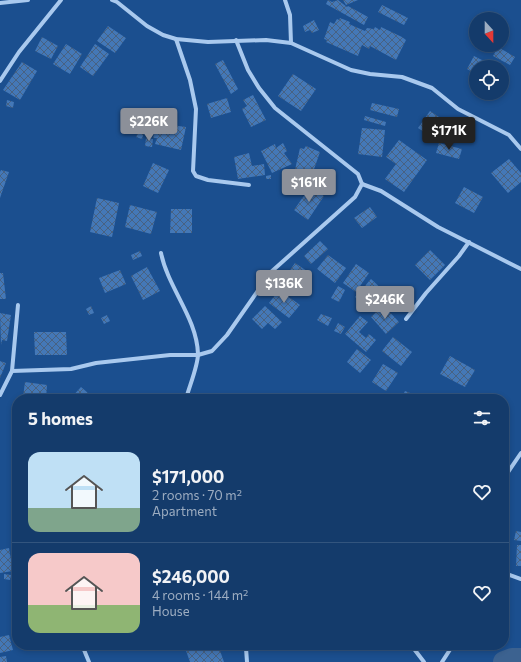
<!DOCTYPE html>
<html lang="en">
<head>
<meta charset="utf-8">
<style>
  body { margin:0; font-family:Commissioner,sans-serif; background:#214673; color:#f1f3f6; height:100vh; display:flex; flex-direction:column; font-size:15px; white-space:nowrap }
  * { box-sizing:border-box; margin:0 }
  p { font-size:13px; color:#9dadc1 }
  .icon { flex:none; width:22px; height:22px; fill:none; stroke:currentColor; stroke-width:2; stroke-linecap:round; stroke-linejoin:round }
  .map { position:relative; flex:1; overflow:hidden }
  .panel { position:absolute; left:12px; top:394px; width:497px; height:256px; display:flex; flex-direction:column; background:#143b6b; border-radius:16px; box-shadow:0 2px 6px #0003,0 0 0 1px #33557e }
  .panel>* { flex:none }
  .needle { width:26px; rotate:159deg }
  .tools { position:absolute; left:469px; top:12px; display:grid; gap:8px }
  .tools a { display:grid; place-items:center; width:40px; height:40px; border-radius:50%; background:#143b6b; box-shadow:0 2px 6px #0003,0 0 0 1px #33557e; font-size:20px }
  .price { position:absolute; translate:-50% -34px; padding:0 9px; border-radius:4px; background:#8c9099; color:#fff; font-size:13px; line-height:26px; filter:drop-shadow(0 1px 2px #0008) }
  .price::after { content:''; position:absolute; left:50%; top:24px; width:12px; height:9px; margin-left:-6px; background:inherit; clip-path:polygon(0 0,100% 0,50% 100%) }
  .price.selected { background:#222; color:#fff }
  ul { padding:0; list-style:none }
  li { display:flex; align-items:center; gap:12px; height:100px; padding:0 16px }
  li+li { border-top:1px solid #33557e }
  li span { display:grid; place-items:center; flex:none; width:112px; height:80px; border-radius:12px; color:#555 }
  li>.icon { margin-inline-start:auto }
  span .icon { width:48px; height:48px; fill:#fffc; stroke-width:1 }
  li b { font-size:17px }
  h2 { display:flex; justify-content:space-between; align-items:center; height:48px; padding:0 16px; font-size:17px }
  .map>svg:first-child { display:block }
</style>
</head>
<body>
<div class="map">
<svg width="521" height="662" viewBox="0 0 521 662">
  <defs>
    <pattern id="building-cross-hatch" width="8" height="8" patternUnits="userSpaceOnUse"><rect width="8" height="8" fill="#4478b7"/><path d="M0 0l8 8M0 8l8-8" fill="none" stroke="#486282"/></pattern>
  </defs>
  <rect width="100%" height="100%" fill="#1b4f8f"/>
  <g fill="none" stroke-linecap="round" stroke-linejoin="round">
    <path stroke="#3c6290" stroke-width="22" d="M504,662L512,659H521"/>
  </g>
  <g fill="url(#building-cross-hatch)">
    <path d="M328,0L332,2L338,0L347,7L348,6L368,17L364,25L326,4Z"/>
    <path d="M343,0H358L346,5Z"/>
    <path d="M382,5L408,18L404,25L378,12Z"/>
    <path d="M340,18L350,22L349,24L365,31L367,28L374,29L375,27L380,30L381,27L402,37L406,40L396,60L370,46L369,49L362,45L358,56L326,42L327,40L324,39L330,22L334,24L337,19L339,20Z"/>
    <path d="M314,20L319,30L312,33L310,30L305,32L303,26Z"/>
    <path d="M108,26L126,38L115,53L97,41Z"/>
    <path d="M42,37L58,46L51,59L35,51Z"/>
    <path d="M66,44L82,54L70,74L53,64Z"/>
    <path d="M95,44L109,54L93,76L80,67Z"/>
    <path d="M498,47L515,57L510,65L493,56Z"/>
    <path d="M474,56L488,63L486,67H476V74L467,69Z"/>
    <path d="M223,60L238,89L231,94L215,64Z"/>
    <path d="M22,62L37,71L20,100L3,90Z"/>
    <path d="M293,74L316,89L301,111L278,96Z"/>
    <path d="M253,95L266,120L251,127L242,109L247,106L243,100Z"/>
    <path d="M227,98L231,112L211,118L207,104Z"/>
    <path d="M7,100L14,102L13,108L6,106Z"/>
    <path d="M372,103L399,109L397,117L370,110Z"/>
    <path d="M430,111L445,121L433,138L418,128Z"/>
    <path d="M365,116L386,122L385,126L364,120Z"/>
    <path d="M157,123L186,127L181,150L155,144L157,138H153Z"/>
    <path d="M362,128L385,130L382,157L358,154Z"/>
    <path d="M139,130L144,132L142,139L136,137Z"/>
    <path d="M146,138L153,139L152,147L145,146Z"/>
    <path d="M399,140L427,160L404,192L385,179L396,164L386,157Z"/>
    <path d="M283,143L287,151L284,153L292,164L272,173L261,151L275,144L276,148Z"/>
    <path d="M439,143L462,149L459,159L436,153Z"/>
    <path d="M306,146L320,152L311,178L294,174L300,148L304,149Z"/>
    <path d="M249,153L252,166L264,164L265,175L238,179L234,157Z"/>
    <path d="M509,159L521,173V182L508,193L491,173Z"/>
    <path d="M153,163L169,170L158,193L143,186Z"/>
    <path d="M1,170L9,172L0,198V172Z"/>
    <path d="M271,175V179H266V176Z"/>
    <path d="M310,187L324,196L308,220L294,210Z"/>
    <path d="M464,187L483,197L474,213L455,203Z"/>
    <path d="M97,198L119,203L112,237L90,232Z"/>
    <path d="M130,205L157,212L151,234L125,227Z"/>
    <path d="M370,207L377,217L362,228L354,218Z"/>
    <path d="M171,209H192V233H170Z"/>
    <path d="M320,241L328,249L311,264L304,256Z"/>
    <path d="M430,250L445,265L430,280L415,265Z"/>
    <path d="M140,251L142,256L133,260L131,255Z"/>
    <path d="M328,255L346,268L335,283L317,269Z"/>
    <path d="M295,263L310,273L298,291L290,285L292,282L285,277Z"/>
    <path d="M356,264L369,273L356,292L343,283Z"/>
    <path d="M147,267L160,291L143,300L131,276Z"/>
    <path d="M120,270L126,284L105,293L99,278Z"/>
    <path d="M0,273H3L6,299H0Z"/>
    <path d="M371,279L384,291L369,309L355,297Z"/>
    <path d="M338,286L345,290L339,302L331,298Z"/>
    <path d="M279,290L300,305L289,318L269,303Z"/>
    <path d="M383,305L399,322L386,334L371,317Z"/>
    <path d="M91,306L94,313L89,315L86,309Z"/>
    <path d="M265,306L282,322L275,329L268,323L262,329L252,319Z"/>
    <path d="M0,313L11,315L7,341L2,340L1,345Z"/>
    <path d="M321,314L332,318L328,326L317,320Z"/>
    <path d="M107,315L110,321L104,324L101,318Z"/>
    <path d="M360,316L368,322L359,332L366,338L369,334L376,340L366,352L345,334Z"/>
    <path d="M338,323L345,327L341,334L334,331Z"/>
    <path d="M34,332H66L67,355H35Z"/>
    <path d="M393,337L412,352L401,366L382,351Z"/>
    <path d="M357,349L371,360L360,373L347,362Z"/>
    <path d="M450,356L475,370L465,387L440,374Z"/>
    <path d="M0,361L6,363L0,378Z"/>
    <path d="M383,364L398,373L386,391L372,382Z"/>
    <path d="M25,382L47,385L46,399L23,397Z"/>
    <path d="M81,387L95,399H70Z"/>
    <path d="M405,391L420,397L419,399H401Z"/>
    <path d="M516,531L521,532V541L514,540Z"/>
    <path d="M517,545H521V566H516Z"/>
    <path d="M9,548L13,571L0,573V550Z"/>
    <path d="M4,574L11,575L10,580L4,579Z"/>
    <path d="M9,635L13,650L0,653V637Z"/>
    <path d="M184,645H218L224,662H190Z"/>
    <path d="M6,656L7,662H0V657Z"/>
  </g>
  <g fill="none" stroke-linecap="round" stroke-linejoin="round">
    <g stroke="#a9c9ee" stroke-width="4">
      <path d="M112,0L117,2L147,26L163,35L176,39L208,42L266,40L291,43L351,70L370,74L402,77L432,88L458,109L509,135L521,149"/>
      <path d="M285,0L290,15L291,43"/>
      <path d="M0,3L28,0"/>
      <path d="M176,39L190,80L196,109L193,171L196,176L208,180L249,185"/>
      <path d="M0,81L19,52L61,0"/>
      <path d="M362,184L381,191L438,227L521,269"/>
      <path d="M161,253C168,288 197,318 198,354C198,366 189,387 186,399"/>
      <path d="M406,319L426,293L459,256L469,242"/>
      <path d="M12,371L18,305"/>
      <path d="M0,395L12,371L71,369L96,363L170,355H198L212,351L227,335L271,272L355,197L362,184L358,174L275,108L259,88L248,70L236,40"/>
      <path d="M504,478L521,453"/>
      <path d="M504,573L521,579"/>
      <path d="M82,645L89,662"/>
      <path d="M244,645L246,648L247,662"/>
      <path d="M411,645L424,662"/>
      <path d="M442,662L453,645"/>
    </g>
  </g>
</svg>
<div class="tools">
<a><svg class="needle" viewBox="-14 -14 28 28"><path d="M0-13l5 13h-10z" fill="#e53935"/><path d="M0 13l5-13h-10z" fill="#9dadc1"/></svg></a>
<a><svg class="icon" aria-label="locate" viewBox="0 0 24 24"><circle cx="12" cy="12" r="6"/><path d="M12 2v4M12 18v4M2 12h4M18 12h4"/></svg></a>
</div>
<b class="price" style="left:149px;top:142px">$226K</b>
<b class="price selected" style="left:449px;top:151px">$171K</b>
<b class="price" style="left:309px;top:203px">$161K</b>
<b class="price" style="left:284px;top:304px">$136K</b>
<b class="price" style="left:385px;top:320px">$246K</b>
<section class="panel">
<h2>5 homes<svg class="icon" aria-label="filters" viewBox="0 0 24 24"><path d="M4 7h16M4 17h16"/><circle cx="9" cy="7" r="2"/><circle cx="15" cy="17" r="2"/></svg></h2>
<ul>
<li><span style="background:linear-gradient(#bfe0f5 70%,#7fa58c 0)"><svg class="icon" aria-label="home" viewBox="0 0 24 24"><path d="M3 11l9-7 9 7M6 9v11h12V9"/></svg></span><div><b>$171,000</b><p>2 rooms · 70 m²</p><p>Apartment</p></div><svg class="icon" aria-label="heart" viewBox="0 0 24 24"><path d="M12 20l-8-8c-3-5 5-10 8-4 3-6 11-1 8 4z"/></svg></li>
<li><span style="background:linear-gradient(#f6c9c9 65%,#8fb573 0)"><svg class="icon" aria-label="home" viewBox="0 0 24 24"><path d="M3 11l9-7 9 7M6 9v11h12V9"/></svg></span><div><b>$246,000</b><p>4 rooms · 144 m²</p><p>House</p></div><svg class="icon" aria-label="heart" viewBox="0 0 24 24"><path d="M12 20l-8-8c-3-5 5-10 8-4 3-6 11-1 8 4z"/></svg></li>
</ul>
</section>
</div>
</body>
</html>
